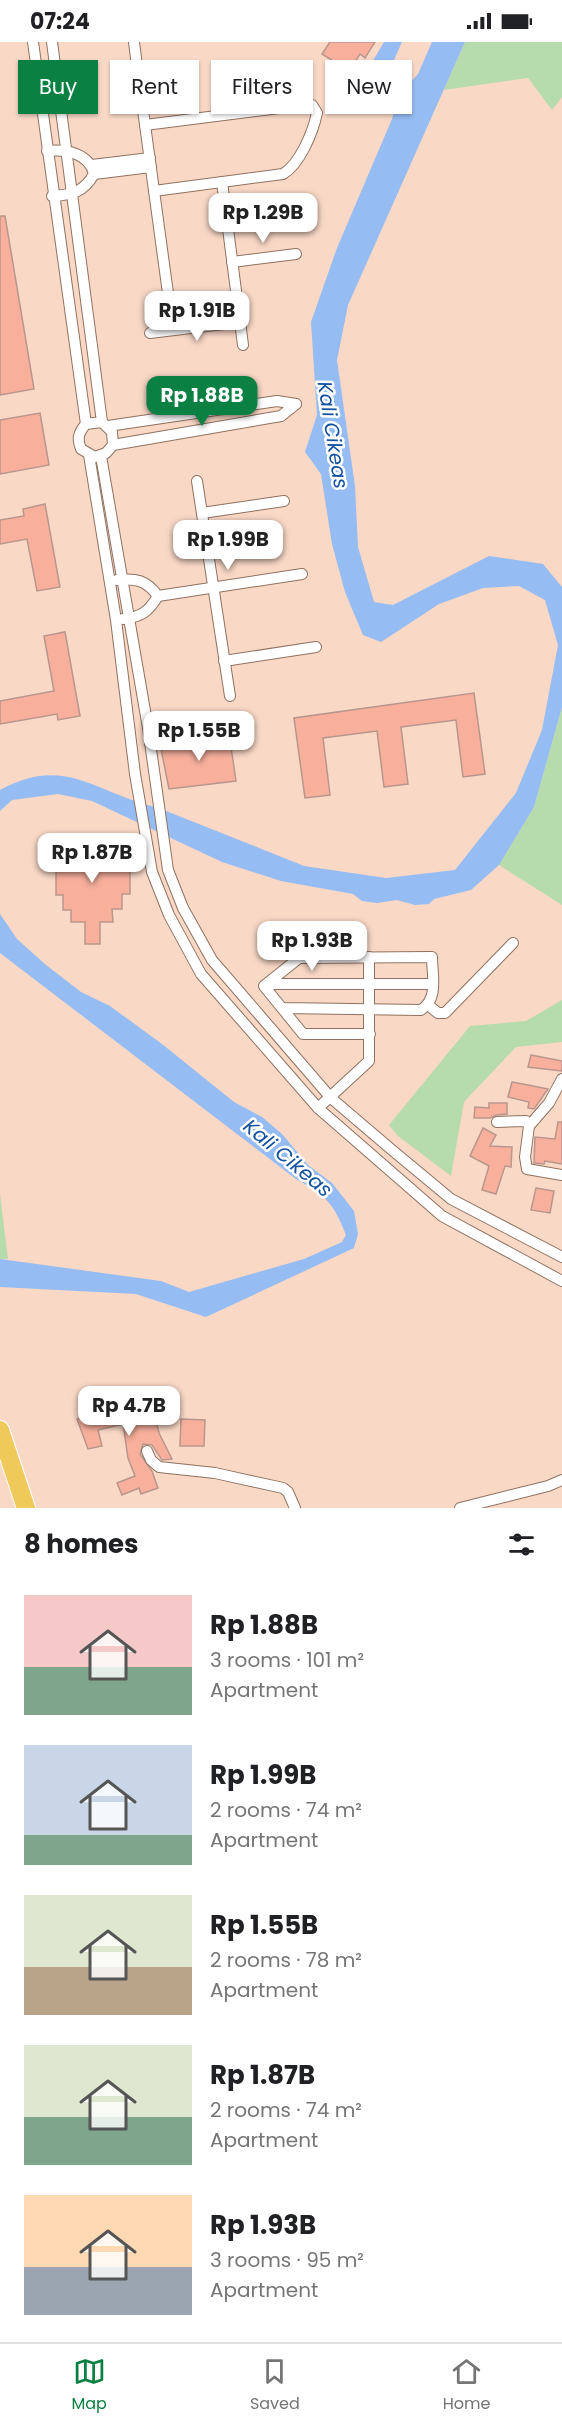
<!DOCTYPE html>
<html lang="en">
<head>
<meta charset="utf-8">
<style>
  body { margin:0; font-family:Poppins,sans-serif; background:#f2f2f2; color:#202124; height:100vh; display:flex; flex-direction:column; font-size:22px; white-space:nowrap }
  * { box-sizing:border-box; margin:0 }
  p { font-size:20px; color:#757577 }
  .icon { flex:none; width:33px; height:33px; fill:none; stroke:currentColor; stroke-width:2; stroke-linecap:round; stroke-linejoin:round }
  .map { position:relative; height:1466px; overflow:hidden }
  .side { display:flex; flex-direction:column; background:#fff; flex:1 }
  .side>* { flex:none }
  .banner { position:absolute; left:18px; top:18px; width:526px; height:54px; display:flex; gap:12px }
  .price { position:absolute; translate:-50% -51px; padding:0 14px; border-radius:12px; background:#fff; color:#222; font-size:20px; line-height:39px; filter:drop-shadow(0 2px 3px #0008) }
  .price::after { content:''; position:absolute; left:50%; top:36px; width:18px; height:14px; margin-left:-9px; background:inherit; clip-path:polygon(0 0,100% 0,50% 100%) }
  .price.current { background:#0b8043; color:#fff }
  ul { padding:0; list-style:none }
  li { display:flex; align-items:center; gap:18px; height:150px; padding:0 24px }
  li span { display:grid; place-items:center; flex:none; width:168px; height:120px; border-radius:0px; color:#555 }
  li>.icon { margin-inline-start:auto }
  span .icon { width:72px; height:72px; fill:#fffc; stroke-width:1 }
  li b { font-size:26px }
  h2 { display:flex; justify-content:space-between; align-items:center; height:72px; padding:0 24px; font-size:26px }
  .chip { padding:0 21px; border-radius:0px; background:#fff; box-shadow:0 2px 4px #0004; font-size:21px; line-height:54px }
  .chip.current { background:#0b8043; color:#fff }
  .status { display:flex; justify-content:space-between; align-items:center; height:42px; padding:0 30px; background:#fff; direction:ltr }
  .status svg { height:16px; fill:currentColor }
  .tabs { display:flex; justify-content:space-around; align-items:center; height:84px; border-top:2px solid #e0e0e0; background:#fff; font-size:16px; color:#757577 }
  .tabs a { display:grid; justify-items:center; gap:3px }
  .tabs .current { color:#0b8043 }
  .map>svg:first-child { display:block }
</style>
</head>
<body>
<div class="status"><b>07:24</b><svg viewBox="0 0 49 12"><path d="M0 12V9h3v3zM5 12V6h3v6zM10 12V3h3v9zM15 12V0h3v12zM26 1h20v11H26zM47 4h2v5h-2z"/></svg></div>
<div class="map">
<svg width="562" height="1466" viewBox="0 0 562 1466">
  <rect width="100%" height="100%" fill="#f9d8c6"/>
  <g fill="#b6dcae">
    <path d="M465,0H562V55L552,68L528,36L444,48Z"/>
    <path d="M344,35L363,44L355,64L336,56Z"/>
    <path d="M562,665V863L499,823L534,765Z"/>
    <path d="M562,958V1000L516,1005L464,1060L451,1134L398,1094L389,1083L470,984L526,979Z"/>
    <path d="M0,1152L8,1217H0Z"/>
  </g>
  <g fill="#95bcf3">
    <path d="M384,0H402L381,47L370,45L371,22Z"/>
    <path d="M432,0H465L348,263L337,318L355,444L358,505L374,560L393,563L489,514L543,522L562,545V665L534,765L499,823L471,848L434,857L429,862L415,863L397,858L377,861L362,859L353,852L281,839L222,820L92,759L58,752L12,758L0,769V748C65,712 95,751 156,765L304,824L386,836L455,828L516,751L542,688L558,603L545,558L519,544L483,546L439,562L381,600L363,593L345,550L332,502L321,432L305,410L317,373L311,280L337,206L392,77L398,54L418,32Z"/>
    <path d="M0,872L17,897L46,923L81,950L110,964L162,1002L234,1060L262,1075L282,1092L308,1123L332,1141L354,1169L358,1192L354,1206L206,1275L136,1252L0,1245V1217L161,1239L189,1250L304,1217L342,1200L346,1193C333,1160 326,1154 296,1137L0,911Z"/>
  </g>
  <g fill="#f8b09d" stroke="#b9968d" stroke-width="1.5">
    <path d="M330,0H375L365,16L360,12L349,29L322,12Z"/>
    <path d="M0,174H5L34,347L0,353Z"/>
    <path d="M40,371L49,423L0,432V378Z"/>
    <path d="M45,462L60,545L37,549L27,497L0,502V478L24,474L23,467Z"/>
    <path d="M65,590L80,674L58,678L57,672L0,682V659L54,649L44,594Z"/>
    <path d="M474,651L485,732L463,735L456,678L401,685L408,742L384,745L377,689L323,696L330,753L305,756L294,676Z"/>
    <path d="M229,691L236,739L169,747L160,702Z"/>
    <path d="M71,800H112V805L122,804V827H130V852H122V867H112L113,880H100V902H85V880H71V868H63V853H56V827H63L62,805H71Z"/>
    <path d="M531,1013L562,1019V1029L528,1025Z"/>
    <path d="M512,1040L533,1044L548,1047L534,1067L528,1066L529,1060L508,1055Z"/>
    <path d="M489,1061H507V1072L496,1073L490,1076H474L475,1065L489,1066Z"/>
    <path d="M558,1080H562V1122L545,1119L544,1122L534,1121L535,1095L555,1097Z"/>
    <path d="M483,1086L496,1093L490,1104L512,1105L511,1125L505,1124L496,1152L482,1148L489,1124L470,1114Z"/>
    <path d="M536,1146L554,1149L550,1171L531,1168Z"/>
    <path d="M134,1354L135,1360L150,1356L159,1391L172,1417L162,1418L152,1403L143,1402L140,1412L152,1429L158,1446L141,1452L139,1446L122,1453L117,1441L135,1434L128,1416L123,1382L98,1388L102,1404L88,1407L77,1377L98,1372L97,1364Z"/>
    <path d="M181,1377L205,1378L204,1404H180Z"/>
  </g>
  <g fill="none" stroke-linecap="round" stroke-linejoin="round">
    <g stroke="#8f7261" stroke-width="12">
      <g id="minor">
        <path d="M33,0L86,382"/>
        <path d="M52,0L102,380"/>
        <path d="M134,0L137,24"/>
        <path d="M140,46L173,288"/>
        <path d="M145,83L304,63H312L317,71C313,90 300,122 283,132L154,149"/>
        <path d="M47,109C66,107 89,111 94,132C84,150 72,153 52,154"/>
        <path d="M92,123L150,116"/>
        <path d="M94,132L151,125"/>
        <path d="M222,140L243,303"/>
        <path d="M232,220L296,212"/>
        <path d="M150,291L240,280"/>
        <path d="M108,384L277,359L296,362"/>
        <path d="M113,403L112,390L102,380L86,382C78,391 77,397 81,407L95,415L106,411L113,403L281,374L296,362"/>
        <path d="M89,413L116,578L135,732L152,830L169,873L201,932L318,1066L442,1174L562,1239"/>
        <path d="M101,414L148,686L168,828L183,866L212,918L331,1056L392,1108L451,1157L562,1215"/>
        <path d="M197,439L230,654"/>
        <path d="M202,471L284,459"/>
        <path d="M117,538C136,536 146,538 158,554"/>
        <path d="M158,554L302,532"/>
        <path d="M123,577C142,575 149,569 158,554"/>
        <path d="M224,619L316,605"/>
        <path d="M267,942H432"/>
        <path d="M428,963L438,971H445L513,901"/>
        <path d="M282,966L421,968C439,957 432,933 432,915L299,916L264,944L303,992H370"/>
        <path d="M318,1066L369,1019V915"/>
        <path d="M497,1080L526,1079L529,1084L525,1115L527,1127L562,1133"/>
        <path d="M529,1084L549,1061L562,1037"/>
        <path d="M147,1409L151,1418L159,1425L215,1431L283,1446L288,1450L295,1466"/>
        <path d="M460,1466L548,1444L562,1438"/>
      </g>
    </g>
    <g stroke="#fff" stroke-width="20">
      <path id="motorway" d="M0,1388L26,1466"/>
    </g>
    <use href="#minor" stroke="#fff" stroke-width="10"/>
    <use href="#motorway" stroke="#f0c95b" stroke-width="18"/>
  </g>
  <g text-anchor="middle" stroke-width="5" stroke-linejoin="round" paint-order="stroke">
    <g font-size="20" font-style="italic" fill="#1352a1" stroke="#fff">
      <text transform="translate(333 393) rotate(81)" y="7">Kali Cikeas</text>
      <text transform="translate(288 1116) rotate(40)" y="7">Kali Cikeas</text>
    </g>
  </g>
</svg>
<b class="price" style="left:263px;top:202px">Rp 1.29B</b>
<b class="price" style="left:197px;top:300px">Rp 1.91B</b>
<b class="price current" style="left:202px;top:385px">Rp 1.88B</b>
<b class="price" style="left:228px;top:529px">Rp 1.99B</b>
<b class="price" style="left:199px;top:720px">Rp 1.55B</b>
<b class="price" style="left:92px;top:842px">Rp 1.87B</b>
<b class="price" style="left:312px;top:930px">Rp 1.93B</b>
<b class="price" style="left:129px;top:1395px">Rp 4.7B</b>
<div class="banner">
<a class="chip current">Buy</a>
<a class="chip">Rent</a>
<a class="chip">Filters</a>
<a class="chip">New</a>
</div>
</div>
<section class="side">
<h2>8 homes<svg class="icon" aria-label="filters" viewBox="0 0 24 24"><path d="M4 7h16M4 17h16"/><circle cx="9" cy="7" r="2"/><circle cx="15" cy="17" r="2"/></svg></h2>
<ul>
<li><span style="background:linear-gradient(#f6c9c9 60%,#7fa58c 0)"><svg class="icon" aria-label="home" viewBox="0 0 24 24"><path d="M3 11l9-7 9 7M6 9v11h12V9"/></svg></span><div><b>Rp 1.88B</b><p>3 rooms · 101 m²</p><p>Apartment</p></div></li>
<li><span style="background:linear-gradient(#c9d6e8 75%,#7fa58c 0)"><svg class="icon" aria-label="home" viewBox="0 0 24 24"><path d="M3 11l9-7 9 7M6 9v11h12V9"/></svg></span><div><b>Rp 1.99B</b><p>2 rooms · 74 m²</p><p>Apartment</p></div></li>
<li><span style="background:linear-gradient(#dfe7d0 60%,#b9a48a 0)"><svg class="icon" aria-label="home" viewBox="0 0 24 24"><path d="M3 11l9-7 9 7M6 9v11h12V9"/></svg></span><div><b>Rp 1.55B</b><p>2 rooms · 78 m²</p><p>Apartment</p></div></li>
<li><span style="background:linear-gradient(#dfe7d0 60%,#7fa58c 0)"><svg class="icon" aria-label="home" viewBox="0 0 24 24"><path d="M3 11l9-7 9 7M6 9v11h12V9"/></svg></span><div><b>Rp 1.87B</b><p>2 rooms · 74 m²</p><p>Apartment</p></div></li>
<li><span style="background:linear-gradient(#ffd9b3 60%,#9aa5b1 0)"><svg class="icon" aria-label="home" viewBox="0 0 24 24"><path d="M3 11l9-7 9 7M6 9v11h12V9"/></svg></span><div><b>Rp 1.93B</b><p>3 rooms · 95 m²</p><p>Apartment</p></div></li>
</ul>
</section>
<nav class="tabs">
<a class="current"><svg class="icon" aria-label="map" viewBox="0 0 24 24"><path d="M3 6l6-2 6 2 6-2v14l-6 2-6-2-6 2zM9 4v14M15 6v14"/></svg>Map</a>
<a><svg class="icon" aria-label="saved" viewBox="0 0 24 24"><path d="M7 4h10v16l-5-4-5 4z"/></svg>Saved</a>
<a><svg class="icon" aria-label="home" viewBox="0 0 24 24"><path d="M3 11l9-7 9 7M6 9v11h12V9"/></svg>Home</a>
</nav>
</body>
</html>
